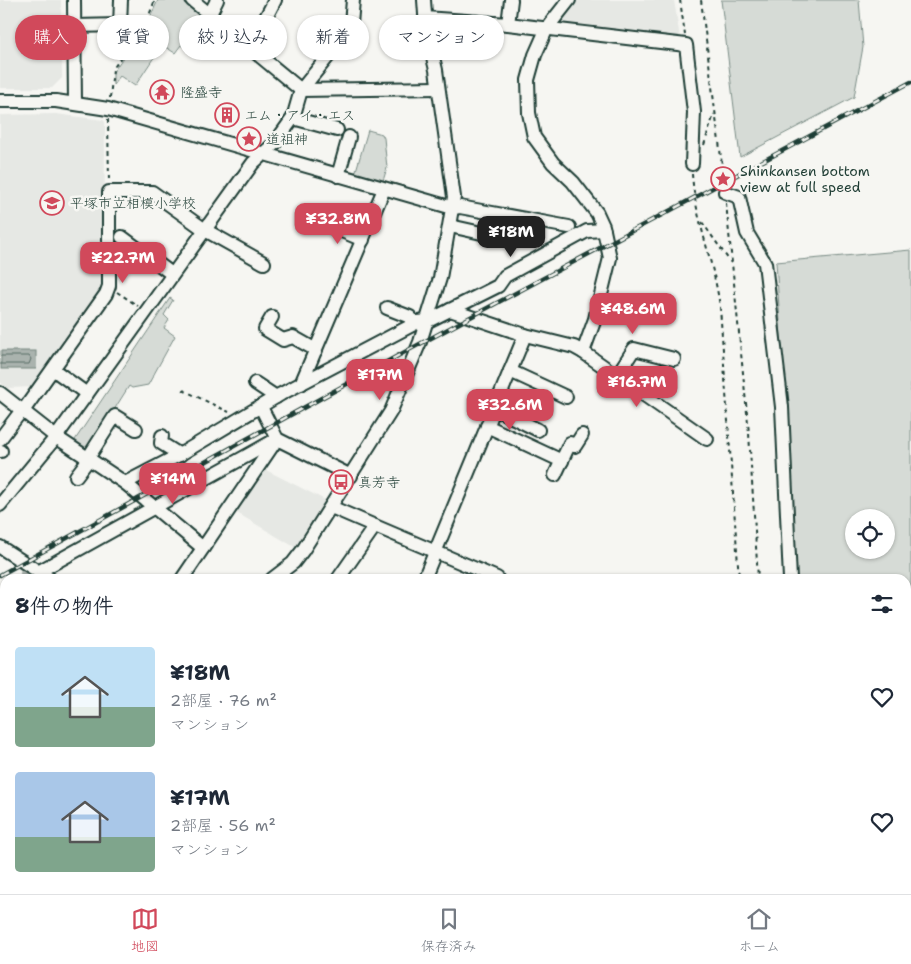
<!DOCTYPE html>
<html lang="ja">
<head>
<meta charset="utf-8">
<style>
  body { margin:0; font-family:"Shantell Sans","Klee One",sans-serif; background:#f6f6f7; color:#1f2937; height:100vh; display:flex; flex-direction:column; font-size:19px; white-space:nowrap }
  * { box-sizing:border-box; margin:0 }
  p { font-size:16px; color:#747a83 }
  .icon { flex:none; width:28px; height:28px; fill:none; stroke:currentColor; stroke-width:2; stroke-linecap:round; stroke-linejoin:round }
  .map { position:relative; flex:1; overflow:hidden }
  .panel { position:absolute; left:0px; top:574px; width:911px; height:321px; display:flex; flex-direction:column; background:#fff; border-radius:15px 15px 0 0; box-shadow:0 1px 4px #0004 }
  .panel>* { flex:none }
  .top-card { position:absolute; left:15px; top:15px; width:500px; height:45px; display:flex; gap:10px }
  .tools { position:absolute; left:845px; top:509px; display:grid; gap:10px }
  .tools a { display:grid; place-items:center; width:50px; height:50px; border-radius:50%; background:#fff; box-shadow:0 1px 4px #0004; font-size:25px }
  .price { position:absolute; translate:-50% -42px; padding:0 11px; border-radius:10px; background:#d1495b; color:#fff; font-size:16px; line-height:32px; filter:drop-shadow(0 1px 2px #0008) }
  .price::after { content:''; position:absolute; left:50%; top:30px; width:15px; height:11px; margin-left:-8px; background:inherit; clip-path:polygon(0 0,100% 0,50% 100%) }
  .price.active { background:#222; color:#fff }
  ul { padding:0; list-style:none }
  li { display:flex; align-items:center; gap:15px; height:125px; padding:0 15px }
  li span { display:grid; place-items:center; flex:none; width:140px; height:100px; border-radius:5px; color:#555 }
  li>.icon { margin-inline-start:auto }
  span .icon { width:60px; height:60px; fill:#fffc; stroke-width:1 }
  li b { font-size:21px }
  h2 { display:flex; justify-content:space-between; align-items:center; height:60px; padding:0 15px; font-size:21px }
  .tag { padding:0 18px; border-radius:22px; background:#fff; box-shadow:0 1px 4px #0004; font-size:18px; line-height:45px }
  .tag.active { background:#d1495b; color:#fff }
  .menu { display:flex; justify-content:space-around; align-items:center; height:70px; border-top:1px solid #e0e1e3; background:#fff; font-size:14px; color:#747a83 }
  .menu a { display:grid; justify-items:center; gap:2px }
  .menu .active { color:#d1495b }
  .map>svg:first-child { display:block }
</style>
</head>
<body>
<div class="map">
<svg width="911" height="894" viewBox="0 0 911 894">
  <rect width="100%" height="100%" fill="#f6f6f2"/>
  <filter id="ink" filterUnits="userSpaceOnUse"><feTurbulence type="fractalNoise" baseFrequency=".02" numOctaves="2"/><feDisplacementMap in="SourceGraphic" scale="10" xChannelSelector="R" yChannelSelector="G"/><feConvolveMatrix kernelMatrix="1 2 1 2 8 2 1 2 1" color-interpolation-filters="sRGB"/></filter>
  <g filter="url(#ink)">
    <g fill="#e6e8e4">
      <path d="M0,0H61L62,78L52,88H0Z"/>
      <path d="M577,0H674L680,38L562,23L560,21Z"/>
      <path d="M56,114L103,120L105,122L104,284L102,291L35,387L7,388L0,382V115Z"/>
      <path d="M260,467L329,502L298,549L232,510Z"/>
      <path d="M417,890H541L539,894H418Z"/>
    </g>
    <g fill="#d6dbd6" stroke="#7a8c85" fill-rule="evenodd">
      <path d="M158,0H187L214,21L195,54L181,45L175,53L162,45L135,86L120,76L113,85V72L149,20Z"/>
      <path d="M721,0H859L863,47L854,97L740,157Z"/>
      <path d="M368,130L382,134L384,138L387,168L382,184L355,174Z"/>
      <path d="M911,250V894H854V890H906V579H797L776,262ZM854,518H886V550H854Z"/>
      <path d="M170,298L173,300L164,315L169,320L164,328L175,336L148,385L132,388L129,386L90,448H80L73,443Z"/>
    </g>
    <rect fill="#aab3ae" stroke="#72847d" x="1" y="351" width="35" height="18"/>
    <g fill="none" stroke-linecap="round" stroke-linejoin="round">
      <path stroke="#576c65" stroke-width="1" d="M0,356H29L31,359L29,364H0"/>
      <path stroke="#aab3ae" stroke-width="16" d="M28,574L37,579"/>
      <g stroke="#1f3d34" stroke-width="16">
        <g id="minor">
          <path d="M74,0L75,103"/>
          <path d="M192,0L301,90L438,88"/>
          <path d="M210,14L217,0"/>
          <path d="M425,18L508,24L686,45L694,112L692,164"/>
          <path d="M508,24L511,0"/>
          <path d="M75,26L120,25L121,0"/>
          <path d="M250,48L275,0"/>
          <path d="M0,101H56L108,109L453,208L460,207L569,227"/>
          <path d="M293,118L337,130"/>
          <path d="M338,176L349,137"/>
          <path d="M725,192L739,197L747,233L765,263L782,407L790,579"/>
          <path d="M325,224L363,240"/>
          <path d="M450,226L513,240"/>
          <path d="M122,237L172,274"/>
          <path d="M387,308L410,317L415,323"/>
          <path d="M450,310L525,335L574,347L583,352L595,319L610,258L603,226L597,213L573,182L553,163L534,137L529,113L528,80L535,55L547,28L569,0"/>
          <path d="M272,317L265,329L283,340L293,337L316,350"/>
          <path d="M583,352L707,439"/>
          <path d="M54,370L87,394"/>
          <path d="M510,371L566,397"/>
          <path d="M616,377L634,349L674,359"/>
          <path d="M255,383L276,397"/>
          <path d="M301,384L384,189"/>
          <path d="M0,393L56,437L125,483L203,548"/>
          <path d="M261,407L277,439L351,476"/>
          <path d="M494,408L538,430"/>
          <path d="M23,411L106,294L109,286V192H152L205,230L264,263"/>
          <path d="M487,426L562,461"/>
          <path d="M162,436L161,443L180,455"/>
          <path d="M0,439L22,410"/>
          <path d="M0,451H1"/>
          <path d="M88,458L115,416L136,429"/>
          <path d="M555,475L570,443L575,446L582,435"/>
          <path d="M76,476L89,459"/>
          <path d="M125,483L179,455L281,394L418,322L428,321L498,286L505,276L587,231L604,230"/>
          <path d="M0,505L56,437L253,163L275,143L293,118L301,90L343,38L351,24L353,0"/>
          <path d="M331,507L375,526L338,579"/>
          <path d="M375,526L497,578"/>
          <path d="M0,547L50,579"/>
          <path d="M38,572L277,439"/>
          <path d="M182,579L275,442"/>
          <path d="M272,579L293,563L303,550L391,411L420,342L440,278L454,197L436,70L426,28L424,0"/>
          <path d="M424,579L525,335"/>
          <path d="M0,732L5,734"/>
          <path d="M0,771L5,774"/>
          <path d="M0,802L5,790"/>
          <path d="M0,841L5,843"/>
          <path d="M96,890L101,894"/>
          <path d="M404,890L406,894"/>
          <path d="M236,894L237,890"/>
          <path d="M291,894L292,890"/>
          <path d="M347,894L349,890"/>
          <path d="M626,894V890"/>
          <path d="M697,894L698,890"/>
          <path d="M788,894L789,890"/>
        </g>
      </g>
      <g stroke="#1f3d34" stroke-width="2" stroke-dasharray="4 4" stroke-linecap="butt">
        <path d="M680,0L685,35"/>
        <path d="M701,0L724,181"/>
        <path d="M110,98L113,69L148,18L155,0"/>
        <path d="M108,119L109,182"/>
        <path d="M704,145L714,114"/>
        <path d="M692,174C695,219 714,262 720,307L739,579"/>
        <path d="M726,203L749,433L758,579"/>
        <path d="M702,222L731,263"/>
        <path d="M117,292L138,306"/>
        <path d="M183,390L229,412"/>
        <path d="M742,894V890"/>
        <path d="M758,894V890"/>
      </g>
      <use href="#minor" stroke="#f6f6f2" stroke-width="12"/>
      <g stroke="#1f3d34" stroke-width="4.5">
        <path id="rail" d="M0,575L403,353L911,82"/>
      </g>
      <use href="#rail" stroke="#f6f6f2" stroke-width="2.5" stroke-dasharray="8" stroke-linecap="butt"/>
    </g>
  </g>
  <defs>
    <g id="temple-ring" transform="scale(1.25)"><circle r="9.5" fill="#f6f6f2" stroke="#d1495b" stroke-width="1.5"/><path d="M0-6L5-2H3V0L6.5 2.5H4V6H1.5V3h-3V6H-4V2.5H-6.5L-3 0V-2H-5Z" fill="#d1495b"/></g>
    <g id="building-ring" transform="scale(1.25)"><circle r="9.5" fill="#f6f6f2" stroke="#d1495b" stroke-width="1.5"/><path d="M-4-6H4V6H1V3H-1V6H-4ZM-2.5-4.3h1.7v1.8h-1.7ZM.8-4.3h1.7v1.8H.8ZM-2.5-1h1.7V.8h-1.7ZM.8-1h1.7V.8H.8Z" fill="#d1495b"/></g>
    <g id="sight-ring" transform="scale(1.25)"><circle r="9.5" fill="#f6f6f2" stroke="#d1495b" stroke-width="1.5"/><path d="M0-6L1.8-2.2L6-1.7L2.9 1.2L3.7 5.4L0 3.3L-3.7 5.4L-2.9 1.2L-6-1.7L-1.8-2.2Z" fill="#d1495b"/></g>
    <g id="school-ring" transform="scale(1.25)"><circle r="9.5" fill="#f6f6f2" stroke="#d1495b" stroke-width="1.5"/><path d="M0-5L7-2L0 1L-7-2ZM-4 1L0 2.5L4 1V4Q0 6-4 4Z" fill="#d1495b"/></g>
    <g id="bus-ring" transform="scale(1.25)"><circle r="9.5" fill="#f6f6f2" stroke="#d1495b" stroke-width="1.5"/><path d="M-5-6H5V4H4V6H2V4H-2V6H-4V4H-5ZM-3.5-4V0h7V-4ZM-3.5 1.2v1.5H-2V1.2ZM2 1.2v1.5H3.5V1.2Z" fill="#d1495b"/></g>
  </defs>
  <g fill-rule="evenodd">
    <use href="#temple-ring" x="162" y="92"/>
    <use href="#building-ring" x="227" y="115"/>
    <use href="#sight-ring" x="249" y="139"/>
    <use href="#sight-ring" x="723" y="179"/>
    <use href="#school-ring" x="52" y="203"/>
    <use href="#bus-ring" x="341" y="482"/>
  </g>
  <g text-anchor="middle" stroke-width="5" stroke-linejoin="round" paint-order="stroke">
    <g font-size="14" fill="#1f3d34" stroke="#f6f6f2" text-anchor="start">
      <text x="180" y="97">隆盛寺</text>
      <text x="244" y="120">エム・アイ・エス</text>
      <text x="266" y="144">道祖神</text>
      <text x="740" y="176">Shinkansen bottom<tspan x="740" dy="16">view at full speed</tspan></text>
      <text x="70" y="208">平塚市立相模小学校</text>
      <text x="358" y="487">真芳寺</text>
    </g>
  </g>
</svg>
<div class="tools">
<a><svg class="icon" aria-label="locate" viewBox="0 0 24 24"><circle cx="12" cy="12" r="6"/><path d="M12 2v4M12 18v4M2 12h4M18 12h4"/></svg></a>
</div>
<b class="price" style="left:338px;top:245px">¥32.8M</b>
<b class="price active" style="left:511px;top:258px">¥18M</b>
<b class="price" style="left:123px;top:284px">¥22.7M</b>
<b class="price" style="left:633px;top:335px">¥48.6M</b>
<b class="price" style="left:380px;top:401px">¥17M</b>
<b class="price" style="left:637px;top:408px">¥16.7M</b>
<b class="price" style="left:510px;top:431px">¥32.6M</b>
<b class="price" style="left:173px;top:505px">¥14M</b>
<div class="top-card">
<a class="tag active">購入</a>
<a class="tag">賃貸</a>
<a class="tag">絞り込み</a>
<a class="tag">新着</a>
<a class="tag">マンション</a>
</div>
<section class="panel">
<h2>8件の物件<svg class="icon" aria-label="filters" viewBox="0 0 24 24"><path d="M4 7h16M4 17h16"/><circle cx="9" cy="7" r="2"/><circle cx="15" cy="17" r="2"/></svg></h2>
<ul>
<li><span style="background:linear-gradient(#bfe0f5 60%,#7fa58c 0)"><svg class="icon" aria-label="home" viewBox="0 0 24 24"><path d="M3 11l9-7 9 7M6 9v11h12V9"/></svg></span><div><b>¥18M</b><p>2部屋 · 76 m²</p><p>マンション</p></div><svg class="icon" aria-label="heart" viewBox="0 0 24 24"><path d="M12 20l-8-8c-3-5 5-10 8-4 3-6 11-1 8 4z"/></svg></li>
<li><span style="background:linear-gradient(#a9c7e8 65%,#7fa58c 0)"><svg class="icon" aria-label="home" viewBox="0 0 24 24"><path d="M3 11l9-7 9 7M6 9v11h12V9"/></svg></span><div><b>¥17M</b><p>2部屋 · 56 m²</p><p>マンション</p></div><svg class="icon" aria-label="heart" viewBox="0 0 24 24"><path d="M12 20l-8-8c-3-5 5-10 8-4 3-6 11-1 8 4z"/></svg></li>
</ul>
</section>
</div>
<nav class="menu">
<a class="active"><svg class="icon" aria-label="map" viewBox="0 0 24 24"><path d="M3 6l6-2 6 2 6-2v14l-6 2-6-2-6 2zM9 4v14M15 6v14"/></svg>地図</a>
<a><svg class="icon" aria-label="saved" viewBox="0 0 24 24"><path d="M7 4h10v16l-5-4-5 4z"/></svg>保存済み</a>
<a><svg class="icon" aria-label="home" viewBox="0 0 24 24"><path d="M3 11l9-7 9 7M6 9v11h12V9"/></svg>ホーム</a>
</nav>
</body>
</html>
